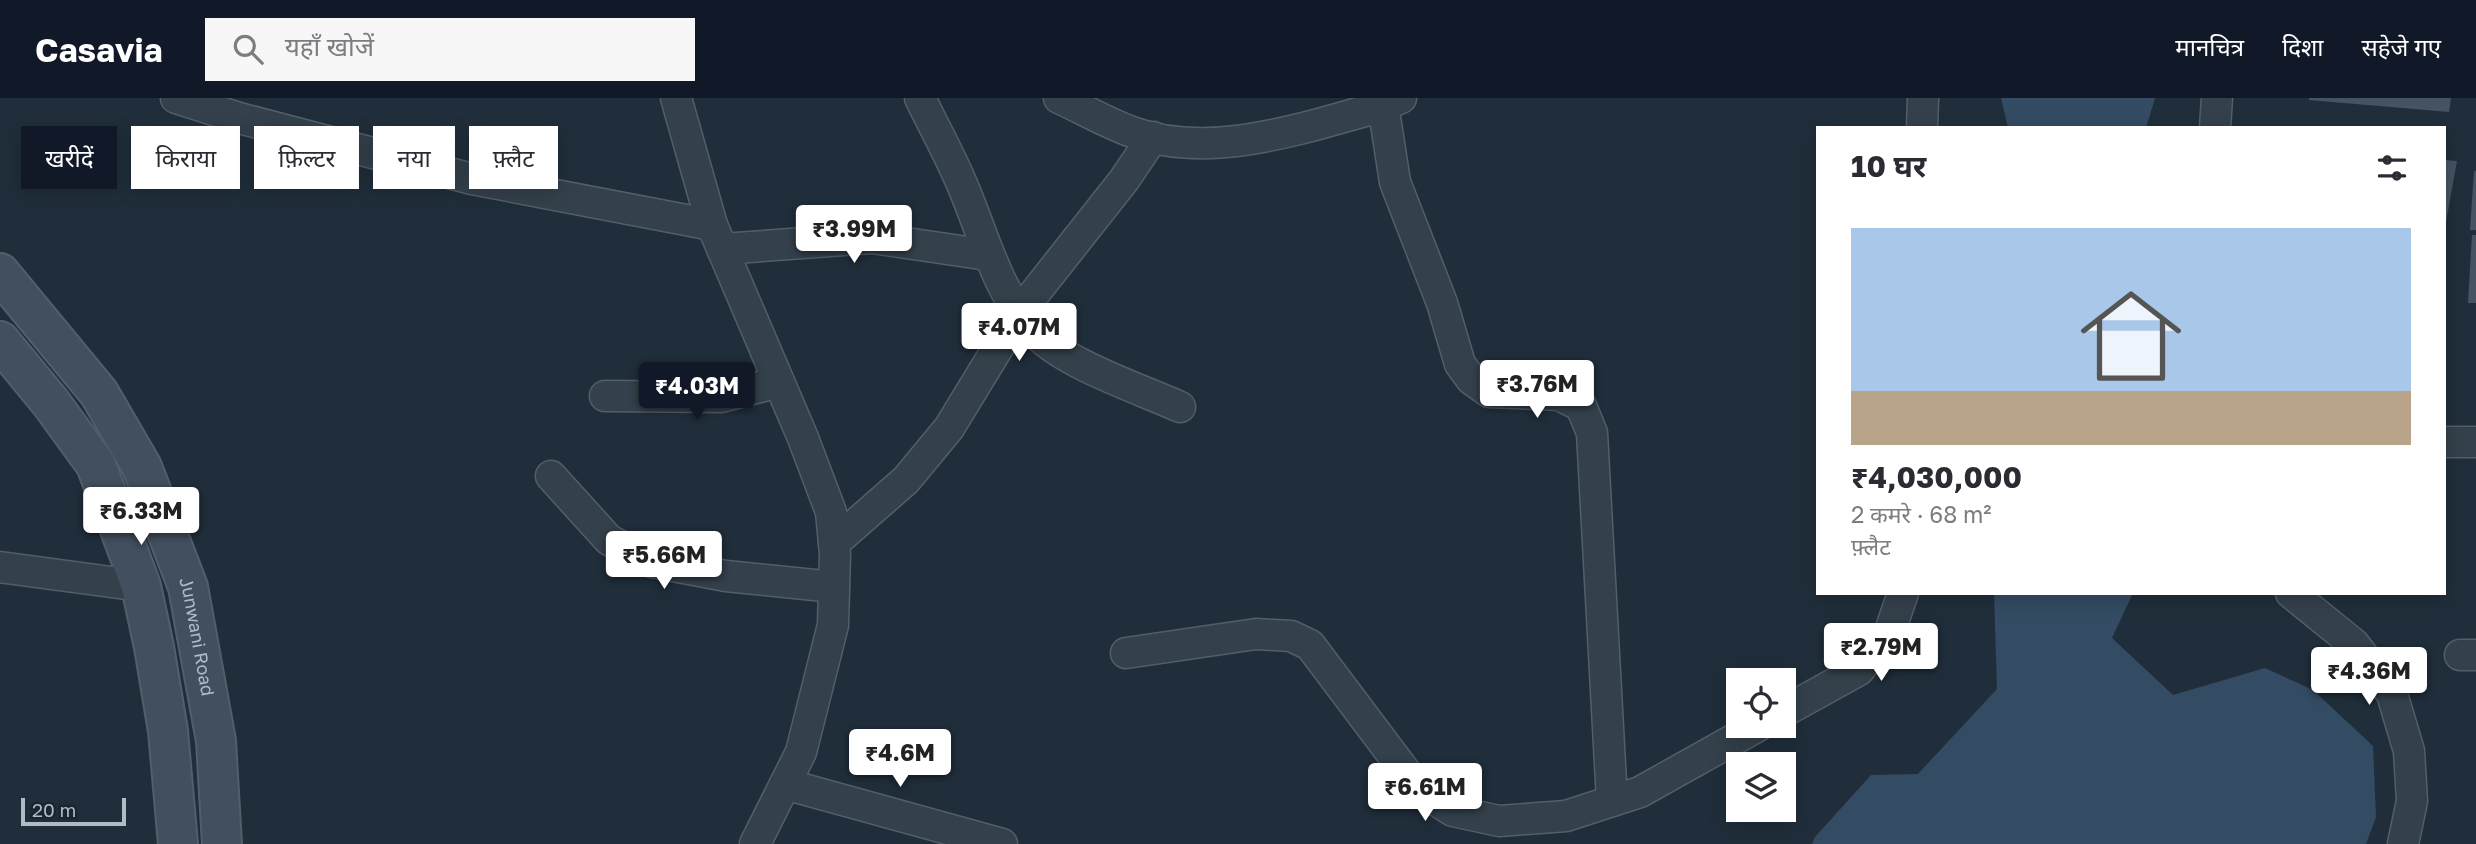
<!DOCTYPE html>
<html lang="hi">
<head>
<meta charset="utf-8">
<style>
  body { margin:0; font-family:"Golos Text","Noto Sans Devanagari",sans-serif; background:#f7f7f7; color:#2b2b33; height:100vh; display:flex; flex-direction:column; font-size:26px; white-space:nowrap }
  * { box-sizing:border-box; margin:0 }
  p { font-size:23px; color:#7c7c81 }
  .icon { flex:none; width:38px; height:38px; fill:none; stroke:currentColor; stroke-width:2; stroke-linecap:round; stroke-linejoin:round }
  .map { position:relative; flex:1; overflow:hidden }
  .drawer { position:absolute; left:1816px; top:28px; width:630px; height:469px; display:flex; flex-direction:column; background:#fff; border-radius:0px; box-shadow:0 4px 18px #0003 }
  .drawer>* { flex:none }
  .guide { position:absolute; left:21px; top:28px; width:665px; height:63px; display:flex; gap:14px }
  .fabs { position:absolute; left:1726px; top:570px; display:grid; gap:14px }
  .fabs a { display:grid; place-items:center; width:70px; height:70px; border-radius:0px; background:#fff; box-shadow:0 4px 18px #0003; font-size:35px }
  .scale { position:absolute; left:21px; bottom:18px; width:105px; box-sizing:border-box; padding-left:7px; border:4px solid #afbbc7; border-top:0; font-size:19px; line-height:24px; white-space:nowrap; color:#afbbc7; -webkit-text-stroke:5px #1a2530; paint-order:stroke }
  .price { position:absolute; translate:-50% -60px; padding:0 16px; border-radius:7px; background:#fff; color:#222; font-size:23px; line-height:46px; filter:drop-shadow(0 2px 4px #0008) }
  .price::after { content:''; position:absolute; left:50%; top:42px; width:21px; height:16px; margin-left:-10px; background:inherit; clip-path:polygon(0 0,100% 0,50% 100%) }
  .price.active { background:#111827; color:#fff }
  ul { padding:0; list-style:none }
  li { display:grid; align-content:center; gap:14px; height:371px; padding:0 35px }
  li span { display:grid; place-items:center; height:217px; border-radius:0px; color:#555 }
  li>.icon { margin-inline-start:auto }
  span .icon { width:126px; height:126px; fill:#fffc; stroke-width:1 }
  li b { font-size:30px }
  h2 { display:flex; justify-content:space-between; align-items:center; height:84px; padding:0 35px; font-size:30px }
  .pill { padding:0 24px; border-radius:0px; background:#fff; box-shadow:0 4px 18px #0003; font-size:24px; line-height:63px }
  .pill.active { background:#111827; color:#fff }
  header { display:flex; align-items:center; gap:42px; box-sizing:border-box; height:98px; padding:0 35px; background:#111827; color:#fff }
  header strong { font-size:33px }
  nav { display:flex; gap:38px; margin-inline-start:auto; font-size:24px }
  .search { width:490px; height:63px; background:#f7f7f7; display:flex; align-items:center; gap:18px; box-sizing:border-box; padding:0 24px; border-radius:0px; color:#7c7c81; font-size:26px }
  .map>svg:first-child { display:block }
</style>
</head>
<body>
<header>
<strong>Casavia</strong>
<div class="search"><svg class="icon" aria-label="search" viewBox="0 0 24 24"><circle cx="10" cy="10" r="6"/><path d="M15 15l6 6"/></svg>यहाँ खोजें</div>
<nav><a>मानचित्र</a><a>दिशा</a><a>सहेजे गए</a></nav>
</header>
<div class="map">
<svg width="2476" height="746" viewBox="0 0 2476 746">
  <rect width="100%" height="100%" fill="#202e3b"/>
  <g fill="#334c63">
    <path d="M2001,0H2155L2146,30H2008Z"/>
    <path d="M1994,495H2133L2112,540L2173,597L2265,570L2313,592L2373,648L2376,719L2366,746H1812L1815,739L1871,677L1918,676L1997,591Z"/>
  </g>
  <g fill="#445462">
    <path d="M2309,0H2451L2449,14L2309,2Z"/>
    <path d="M2445,62L2457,63L2446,124H2445Z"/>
    <path d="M2474,73H2476V132H2470Z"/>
    <path d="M2472,137H2476V205H2468Z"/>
  </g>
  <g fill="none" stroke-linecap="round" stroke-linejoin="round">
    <g stroke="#525e69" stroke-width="33">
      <g id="minor">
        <path d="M176,0L239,20L472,81L712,127"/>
        <path d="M676,0L712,127L803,340L831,414L835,456L833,527L801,654L755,746"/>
        <path d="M920,0C936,33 955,66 968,101C987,148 1001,201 1038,237C1068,267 1140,291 1180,309"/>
        <path d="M1059,0C1083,11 1107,25 1132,34C1212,63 1305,29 1383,8L1401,0"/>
        <path d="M1382,0L1395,84L1442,205L1460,266L1471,281L1489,294L1559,297L1581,308L1592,335L1612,703"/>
        <path d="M1922,30L1923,0"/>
        <path d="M2215,30L2217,0"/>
        <path d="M722,151L872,140L988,157"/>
        <path d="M605,298L721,299L779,284"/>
        <path d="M2445,344H2476"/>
        <path d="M551,378L609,442L652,464L726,478L834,489"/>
        <path d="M834,445L906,382L949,330L1019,215L1124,82L1153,39"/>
        <path d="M0,469L141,488"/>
        <path d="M2291,495L2354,546L2392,596L2409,653L2412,703L2403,746"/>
        <path d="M1126,555L1256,536L1291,538L1310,547L1407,676L1428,697L1453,713L1499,723L1566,718L1640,694L1758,628"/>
        <path d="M2460,557H2476"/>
        <path d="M1783,614L1859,572L1890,533L1903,495"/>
        <path d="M785,686L1002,746"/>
      </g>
    </g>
    <g stroke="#525e69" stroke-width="42">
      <g id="secondary">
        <path id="s1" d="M0,175L99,295L142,369L188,489L216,643L222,746"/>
        <path d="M0,243L51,305L96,367L141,488L154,549L168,633L178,746"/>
      </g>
    </g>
    <use href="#minor" stroke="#34404b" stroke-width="30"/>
    <use href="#secondary" stroke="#424f5e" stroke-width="38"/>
  </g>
  <g text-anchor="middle" stroke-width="5" stroke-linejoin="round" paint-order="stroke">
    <g font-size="18" fill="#afbbc7" stroke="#1a2530">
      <text dy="6" stroke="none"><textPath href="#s1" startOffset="420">Junwani Road</textPath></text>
    </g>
  </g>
</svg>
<div class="fabs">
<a><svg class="icon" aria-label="locate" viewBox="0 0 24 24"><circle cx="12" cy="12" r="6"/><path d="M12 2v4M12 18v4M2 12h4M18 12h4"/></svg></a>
<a><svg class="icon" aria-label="layers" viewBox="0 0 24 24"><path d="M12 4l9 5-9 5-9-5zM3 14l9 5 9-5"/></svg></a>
</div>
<div class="scale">20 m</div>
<b class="price" style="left:854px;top:167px">₹3.99M</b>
<b class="price" style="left:1019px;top:265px">₹4.07M</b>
<b class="price" style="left:1537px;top:322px">₹3.76M</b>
<b class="price active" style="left:697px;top:324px">₹4.03M</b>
<b class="price" style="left:141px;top:449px">₹6.33M</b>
<b class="price" style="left:664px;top:493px">₹5.66M</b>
<b class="price" style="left:1881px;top:585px">₹2.79M</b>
<b class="price" style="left:2369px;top:609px">₹4.36M</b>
<b class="price" style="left:900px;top:691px">₹4.6M</b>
<b class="price" style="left:1425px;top:725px">₹6.61M</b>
<div class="guide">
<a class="pill active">खरीदें</a>
<a class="pill">किराया</a>
<a class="pill">फ़िल्टर</a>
<a class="pill">नया</a>
<a class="pill">फ़्लैट</a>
</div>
<section class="drawer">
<h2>10 घर<svg class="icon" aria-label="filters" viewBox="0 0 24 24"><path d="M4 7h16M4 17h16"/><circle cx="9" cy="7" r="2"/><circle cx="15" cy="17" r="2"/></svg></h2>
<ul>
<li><span style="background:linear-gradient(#a9c7e8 75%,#b9a48a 0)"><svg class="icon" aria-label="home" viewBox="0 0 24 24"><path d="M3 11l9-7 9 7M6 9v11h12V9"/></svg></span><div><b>₹4,030,000</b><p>2 कमरे · 68 m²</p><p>फ़्लैट</p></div></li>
</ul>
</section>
</div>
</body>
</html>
